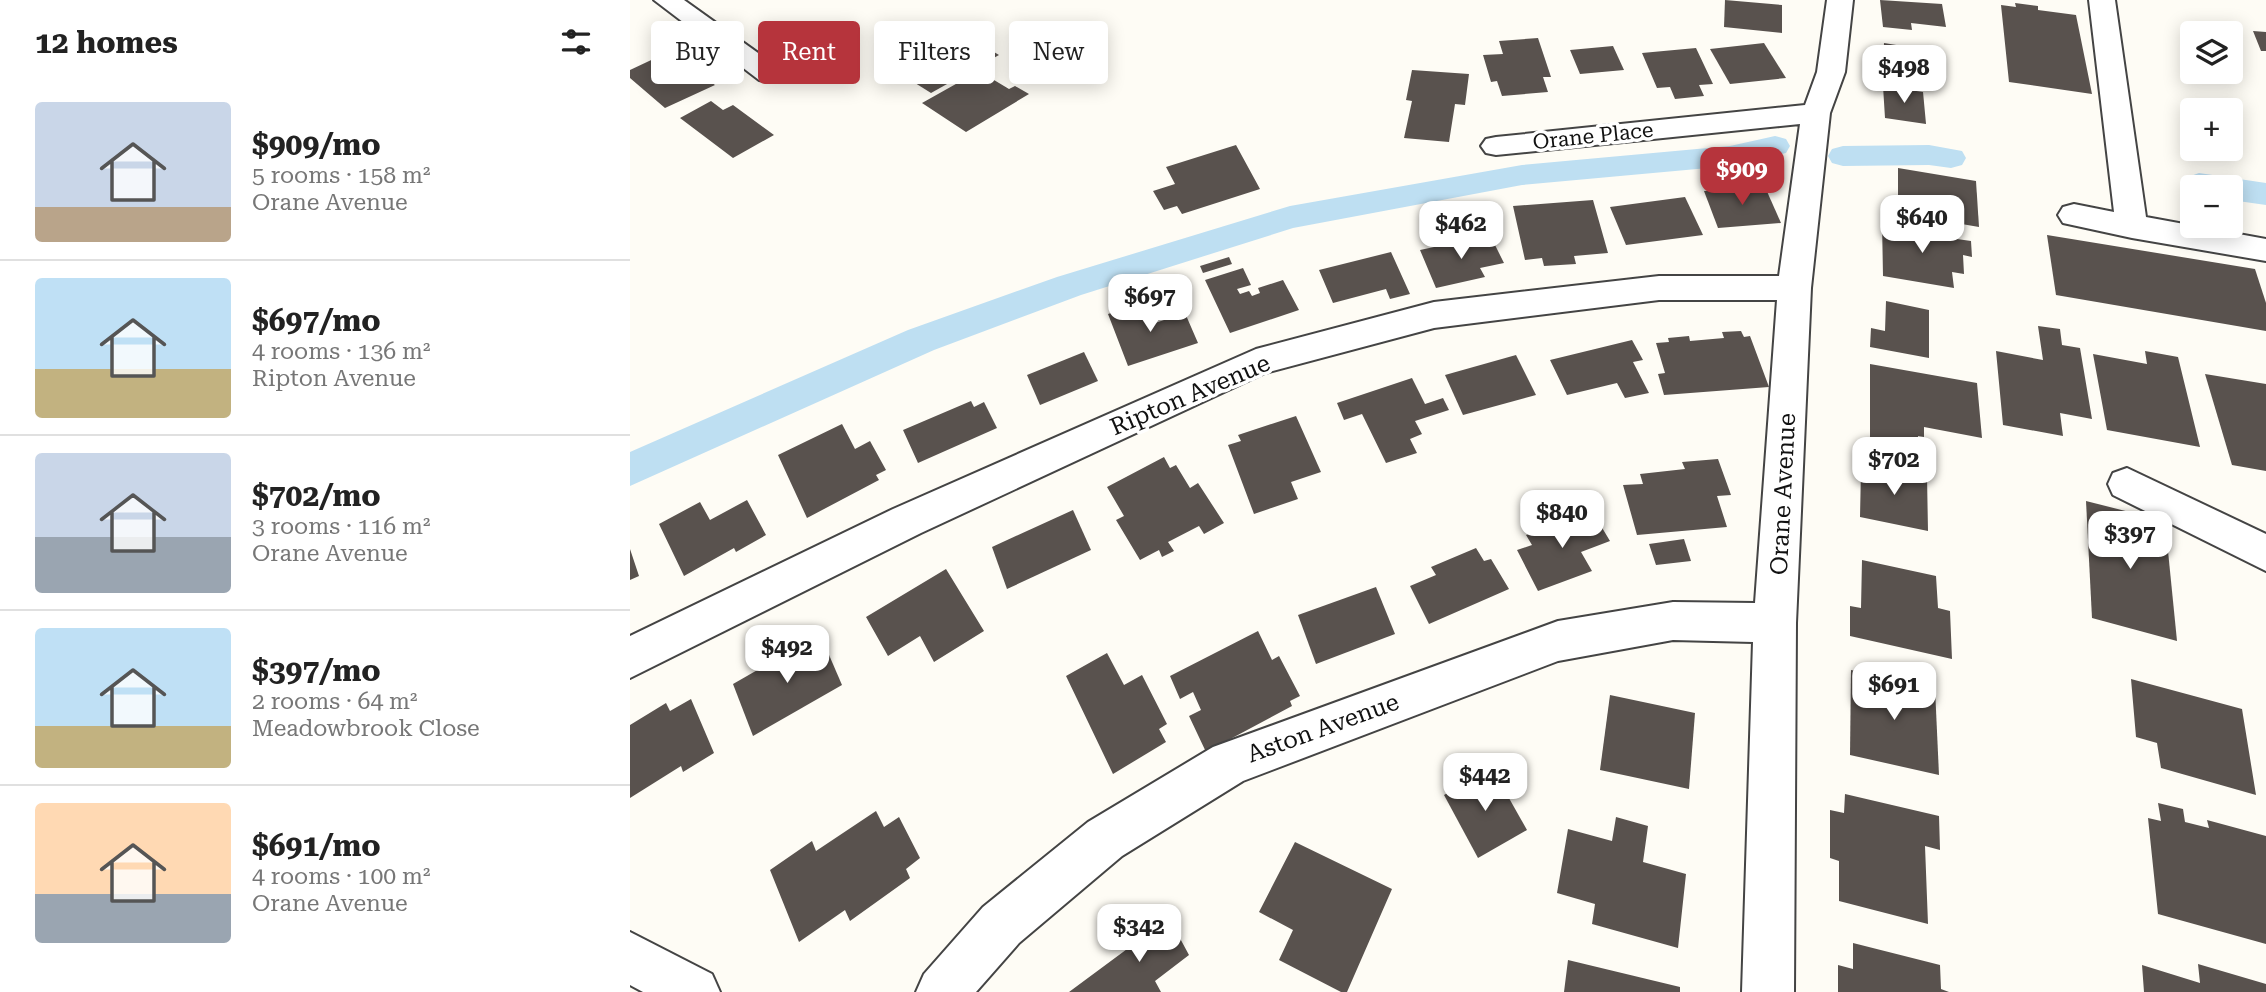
<!DOCTYPE html>
<html lang="en">
<head>
<meta charset="utf-8">
<style>
  body { margin:0; font-family:"Roboto Serif",serif; background:#f2f2f2; color:#222; height:100vh; display:flex; flex-direction:column; font-size:26px; white-space:nowrap }
  * { box-sizing:border-box; margin:0 }
  p { font-size:23px; color:#767676 }
  .icon { flex:none; width:38px; height:38px; fill:none; stroke:currentColor; stroke-width:2; stroke-linecap:round; stroke-linejoin:round }
  .map { position:relative; flex:1; overflow:hidden }
  .drawer { display:flex; flex-direction:column; background:#fff; width:630px }
  .drawer>* { flex:none }
  .banner { position:absolute; left:21px; top:21px; width:665px; height:63px; display:flex; gap:14px }
  .buttons { position:absolute; left:1550px; top:21px; display:grid; gap:14px }
  .buttons a { display:grid; place-items:center; width:63px; height:63px; border-radius:7px; background:#fff; box-shadow:0 4px 18px #0003; font-size:35px }
  .price { position:absolute; translate:-50% -60px; padding:0 16px; border-radius:14px; background:#fff; color:#222; font-size:23px; line-height:46px; filter:drop-shadow(0 2px 4px #0008) }
  .price::after { content:''; position:absolute; left:50%; top:42px; width:21px; height:16px; margin-left:-10px; background:inherit; clip-path:polygon(0 0,100% 0,50% 100%) }
  .price.current { background:#b6343c; color:#fff }
  ul { padding:0; list-style:none }
  li { display:flex; align-items:center; gap:21px; height:175px; padding:0 35px }
  li+li { border-top:2px solid #e0e0e0 }
  li span { display:grid; place-items:center; flex:none; width:196px; height:140px; border-radius:7px; color:#555 }
  li>.icon { margin-inline-start:auto }
  span .icon { width:84px; height:84px; fill:#fffc; stroke-width:1 }
  li b { font-size:30px }
  h2 { display:flex; justify-content:space-between; align-items:center; height:84px; padding:0 35px; font-size:30px }
  .chip { padding:0 24px; border-radius:7px; background:#fff; box-shadow:0 4px 18px #0003; font-size:24px; line-height:63px }
  .chip.current { background:#b6343c; color:#fff }
  main { display:flex; flex:1; min-height:0 }
  .map>svg:first-child { display:block }
</style>
</head>
<body>
<main>
<section class="drawer">
<h2>12 homes<svg class="icon" aria-label="filters" viewBox="0 0 24 24"><path d="M4 7h16M4 17h16"/><circle cx="9" cy="7" r="2"/><circle cx="15" cy="17" r="2"/></svg></h2>
<ul>
<li><span style="background:linear-gradient(#c9d6e8 75%,#b9a48a 0)"><svg class="icon" aria-label="home" viewBox="0 0 24 24"><path d="M3 11l9-7 9 7M6 9v11h12V9"/></svg></span><div><b>$909/mo</b><p>5 rooms · 158 m²</p><p>Orane Avenue</p></div></li>
<li><span style="background:linear-gradient(#bfe0f5 65%,#c2b280 0)"><svg class="icon" aria-label="home" viewBox="0 0 24 24"><path d="M3 11l9-7 9 7M6 9v11h12V9"/></svg></span><div><b>$697/mo</b><p>4 rooms · 136 m²</p><p>Ripton Avenue</p></div></li>
<li><span style="background:linear-gradient(#c9d6e8 60%,#9aa5b1 0)"><svg class="icon" aria-label="home" viewBox="0 0 24 24"><path d="M3 11l9-7 9 7M6 9v11h12V9"/></svg></span><div><b>$702/mo</b><p>3 rooms · 116 m²</p><p>Orane Avenue</p></div></li>
<li><span style="background:linear-gradient(#bfe0f5 70%,#c2b280 0)"><svg class="icon" aria-label="home" viewBox="0 0 24 24"><path d="M3 11l9-7 9 7M6 9v11h12V9"/></svg></span><div><b>$397/mo</b><p>2 rooms · 64 m²</p><p>Meadowbrook Close</p></div></li>
<li><span style="background:linear-gradient(#ffd9b3 65%,#9aa5b1 0)"><svg class="icon" aria-label="home" viewBox="0 0 24 24"><path d="M3 11l9-7 9 7M6 9v11h12V9"/></svg></span><div><b>$691/mo</b><p>4 rooms · 100 m²</p><p>Orane Avenue</p></div></li>
</ul>
</section>
<div class="map">
<svg width="1636" height="992" viewBox="0 0 1636 992">
  <rect width="100%" height="100%" fill="#fefcf5"/>
  <g fill="none" stroke-linecap="round" stroke-linejoin="round">
    <g fill="#bedff2" fill-rule="evenodd">
      <path d="M1145,136L1156,139L1160,146L1156,153L1100,166L892,185L663,228L451,295L304,350L0,486V452L278,330L427,277L660,206L892,165L1100,146Z"/>
      <path d="M1299,145L1332,151L1336,158L1332,165L1321,168L1299,165L1213,166L1202,163L1198,156L1202,149L1213,146Z"/>
      <path d="M1569,173L1636,183V205L1601,200V187H1563V193L1558,191L1553,184L1558,177Z"/>
    </g>
  </g>
  <g fill="#59524e">
    <path d="M1095,0L1152,5V33L1094,27Z"/>
    <path d="M1250,0L1312,4L1316,27L1281,23L1282,30L1253,27Z"/>
    <path d="M1385,3L1408,6V10L1446,15L1462,94L1379,82L1371,5L1386,7Z"/>
    <path d="M318,25L369,55L301,93L250,61Z"/>
    <path d="M1623,31L1636,32V51H1631Z"/>
    <path d="M908,38L921,77H913L918,92L872,96L867,81L861,82L853,55L873,54L869,41Z"/>
    <path d="M1134,43L1156,78L1100,84L1080,49Z"/>
    <path d="M1254,43L1303,51L1304,76L1253,68Z"/>
    <path d="M983,46L994,70L950,74L940,50Z"/>
    <path d="M1066,48L1083,84L1069,85L1074,96L1045,99L1040,87L1027,88L1012,53Z"/>
    <path d="M34,54L59,75L67,71L85,85L35,108L0,78V70Z"/>
    <path d="M782,70L839,74L835,105L825,104L819,142L774,138L782,101L776,100Z"/>
    <path d="M349,71L379,89L385,86L399,94L336,132L292,103Z"/>
    <path d="M1253,86L1293,92L1296,124L1255,118Z"/>
    <path d="M81,101L93,110L103,105L144,135L103,158L50,118Z"/>
    <path d="M606,145L630,189L552,214L547,206L534,210L523,191L545,184L536,167Z"/>
    <path d="M1268,168L1346,181L1349,227L1268,213Z"/>
    <path d="M1135,187L1151,223L1088,228L1074,191Z"/>
    <path d="M1055,197L1073,235L996,245L980,207Z"/>
    <path d="M963,200L978,253L944,256L946,264L914,266L912,258L895,260L883,206Z"/>
    <path d="M1252,222L1320,233V238L1341,241L1342,257L1333,255L1334,274L1322,272L1324,288L1253,276Z"/>
    <path d="M860,235L874,263L850,268L855,277L806,288L790,250Z"/>
    <path d="M1417,235L1625,269L1636,303V331L1426,295Z"/>
    <path d="M761,252L780,294L760,299L756,289L703,303L689,270Z"/>
    <path d="M599,257L602,264L573,273L570,266Z"/>
    <path d="M613,268L621,285L607,289L610,294L619,291L622,296L630,293L628,288L653,280L669,310L600,333L575,280Z"/>
    <path d="M1256,301L1299,310V358L1240,347L1241,328L1255,331Z"/>
    <path d="M508,304L513,318L522,315L525,323L555,313L568,343L498,366L478,314Z"/>
    <path d="M1408,326L1430,329L1432,345L1450,348L1462,419L1430,413L1433,436L1373,425L1366,351L1413,360Z"/>
    <path d="M1111,331L1114,337L1120,336L1139,387L1034,395L1028,374L1035,373L1026,343L1039,342L1038,338L1059,336L1060,341L1094,338L1092,332Z"/>
    <path d="M1002,340L1013,360L1003,362L1019,393L995,398L987,383L937,395L920,360Z"/>
    <path d="M1515,351L1548,357L1570,447L1477,430L1463,354L1517,364Z"/>
    <path d="M454,352L468,381L410,405L397,375Z"/>
    <path d="M886,355L906,395L833,415L815,375Z"/>
    <path d="M1240,364L1347,383L1352,438L1294,427V437L1288,436V452L1240,442Z"/>
    <path d="M1575,374L1636,384V471L1602,465Z"/>
    <path d="M782,378L795,404L813,398L819,410L785,421L792,434L780,439L787,453L756,463L732,414L714,420L707,403Z"/>
    <path d="M341,401L344,407L354,402L367,428L288,463L273,430Z"/>
    <path d="M666,416L691,472L661,482L668,499L624,514L598,445L611,441L608,435Z"/>
    <path d="M212,424L225,449L240,441L256,470L246,475L249,480L177,518L148,455Z"/>
    <path d="M534,457L540,468L546,465L560,488L568,483L594,523L574,534L569,526L538,542L544,551L532,557L529,550L510,560L486,520L494,516L477,487Z"/>
    <path d="M1088,459L1101,495L1087,496L1097,527L1007,535L993,485L1013,484L1010,474L1055,469L1052,462Z"/>
    <path d="M1239,464L1297,476L1298,531L1230,517L1231,469L1239,471Z"/>
    <path d="M117,500L136,535L106,552L104,548L54,576L29,524L70,502L80,520Z"/>
    <path d="M1456,501L1535,521L1547,641L1462,618Z"/>
    <path d="M443,510L461,550L377,589L362,547Z"/>
    <path d="M962,511L980,541L951,552L962,571L908,591L887,550L902,545L896,535Z"/>
    <path d="M1054,539L1061,561L1026,565L1019,544Z"/>
    <path d="M846,548L854,561L861,559L879,589L799,624L780,586L806,575L801,567Z"/>
    <path d="M0,549L9,576L0,580Z"/>
    <path d="M1232,560L1306,576L1308,608L1320,611L1322,659L1220,636V606L1231,608Z"/>
    <path d="M316,569L354,631L304,662L290,636L258,656L236,617Z"/>
    <path d="M746,587L765,634L686,664L668,615Z"/>
    <path d="M628,631L642,660L649,656L670,696L660,701L662,706L576,752L559,716L571,710L563,692L550,699L540,676Z"/>
    <path d="M190,634L212,685L123,736L103,684Z"/>
    <path d="M477,653L494,685L512,675L537,724L529,729L536,742L483,774L436,676Z"/>
    <path d="M1221,670L1305,688L1309,775L1220,755Z"/>
    <path d="M1501,679L1612,709L1626,795L1531,768L1527,743L1506,737Z"/>
    <path d="M980,695L1065,713L1059,789L970,770Z"/>
    <path d="M61,699L84,753L53,772L51,766L0,798V725L36,703L40,711Z"/>
    <path d="M862,768L897,830L848,858L814,795Z"/>
    <path d="M1215,794L1309,816L1310,850L1295,846L1298,924L1209,901V861L1200,858V810L1214,813Z"/>
    <path d="M1528,803L1553,809L1555,822L1579,828L1577,820L1636,836V944L1528,914L1518,818L1531,821Z"/>
    <path d="M246,811L254,827L269,817L290,858L276,869L280,878L220,921L215,910L169,942L140,870L182,841L186,851Z"/>
    <path d="M986,817L1018,826L1013,862L1056,874L1048,948L962,924L965,904L927,893L938,829L982,841Z"/>
    <path d="M665,842L762,889L717,992H711L649,960L663,930L629,912Z"/>
    <path d="M539,918L559,955L525,981L531,992H439Z"/>
    <path d="M1223,943L1310,965L1311,989L1319,992H1208V965L1223,969Z"/>
    <path d="M938,960L1050,987V992H934Z"/>
    <path d="M1568,964L1636,984V992H1514L1512,965L1570,983Z"/>
  </g>
  <g fill="none" stroke-linecap="round" stroke-linejoin="round">
    <g stroke="#444" stroke-width="4">
      <g id="street">
        <path d="M24,0H54L149,68L153,74L149,80L139,82L129,80Z"/>
        <path d="M1197,0H1223L1215,72L1200,113L1181,288L1166,623L1164,992H1112L1123,642L1043,640L928,661L613,781L492,856L389,943L346,992H286L294,974L353,907L458,822L583,747L928,621L1043,602L1125,603L1147,300H1029L804,328L635,373L291,533L0,678V636L263,509L626,349L804,302L1029,276H1149L1170,124L866,155L856,153L851,146L856,139L866,137L1175,105L1187,72Z"/>
        <path d="M1459,0H1485L1516,217L1636,239V261L1502,238L1433,223L1428,215L1433,207L1444,204L1484,212Z"/>
        <path d="M1497,468L1636,534V571L1483,495L1478,484L1483,473Z"/>
        <path d="M0,932L82,974L90,992H13L0,985Z"/>
      </g>
    </g>
    <use href="#street" fill="#fff" fill-rule="evenodd"/>
  </g>
  <g text-anchor="middle" stroke-width="7" stroke-linejoin="round" paint-order="stroke">
    <g font-size="21" fill="#111" stroke="#fff">
      <text transform="translate(963 136) rotate(-6)" y="7">Orane Place</text>
    </g>
    <g font-size="24" fill="#111" stroke="#fff">
      <text transform="translate(560 395) rotate(-23)" y="8">Ripton Avenue</text>
      <text transform="translate(1153 494) rotate(-87)" y="8">Orane Avenue</text>
      <text transform="translate(693 728) rotate(-20)" y="8">Aston Avenue</text>
    </g>
  </g>
</svg>
<div class="buttons">
<a><svg class="icon" aria-label="layers" viewBox="0 0 24 24"><path d="M12 4l9 5-9 5-9-5zM3 14l9 5 9-5"/></svg></a>
<a>+</a>
<a>−</a>
</div>
<b class="price" style="left:1274px;top:105px">$498</b>
<b class="price current" style="left:1112px;top:207px">$909</b>
<b class="price" style="left:1292px;top:255px">$640</b>
<b class="price" style="left:831px;top:261px">$462</b>
<b class="price" style="left:520px;top:334px">$697</b>
<b class="price" style="left:1264px;top:497px">$702</b>
<b class="price" style="left:932px;top:550px">$840</b>
<b class="price" style="left:1500px;top:571px">$397</b>
<b class="price" style="left:157px;top:685px">$492</b>
<b class="price" style="left:1264px;top:722px">$691</b>
<b class="price" style="left:855px;top:813px">$442</b>
<b class="price" style="left:509px;top:964px">$342</b>
<div class="banner">
<a class="chip">Buy</a>
<a class="chip current">Rent</a>
<a class="chip">Filters</a>
<a class="chip">New</a>
</div>
</div>
</main>
</body>
</html>
